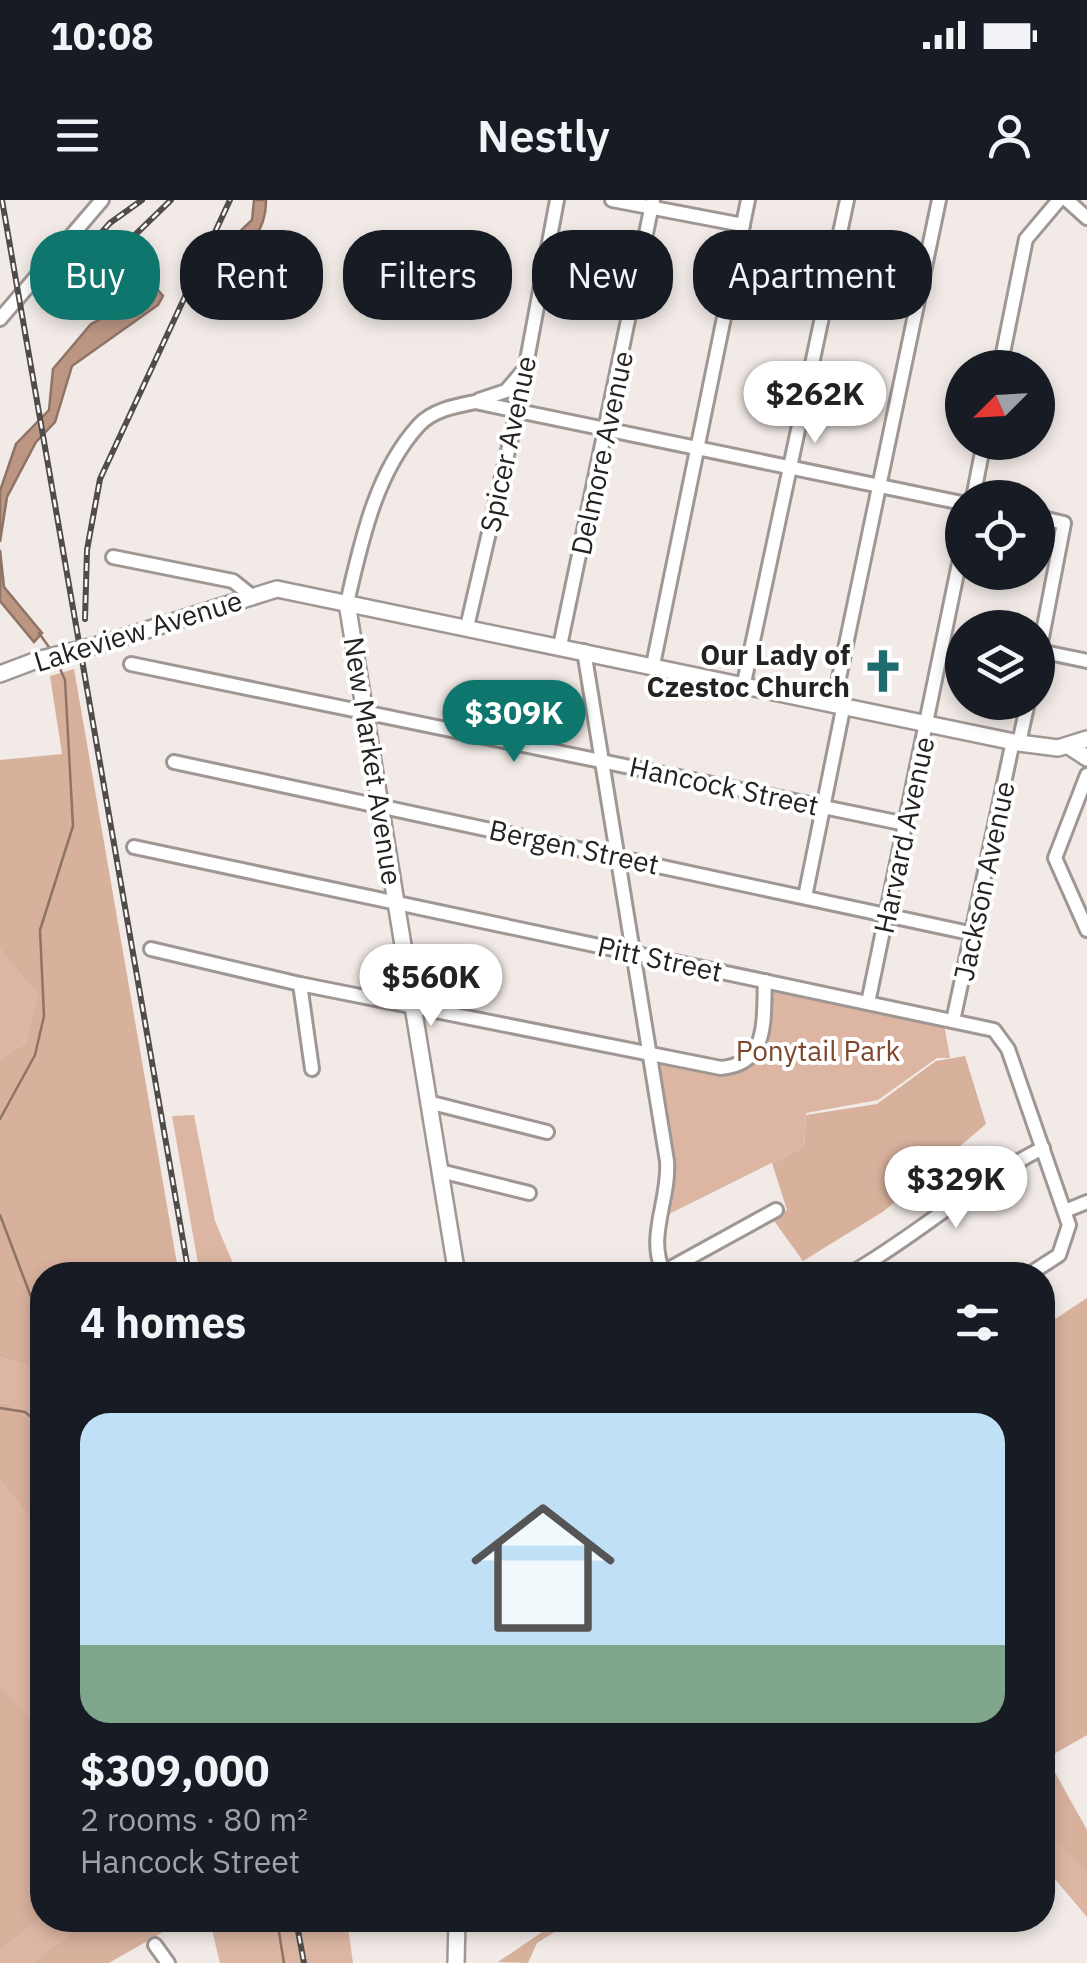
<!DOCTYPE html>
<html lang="en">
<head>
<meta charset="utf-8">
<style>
  body { margin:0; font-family:"IBM Plex Sans",sans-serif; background:#20242c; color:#f1f3f6; height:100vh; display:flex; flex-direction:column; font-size:38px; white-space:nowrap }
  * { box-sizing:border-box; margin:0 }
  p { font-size:32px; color:#9ea1a6 }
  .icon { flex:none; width:55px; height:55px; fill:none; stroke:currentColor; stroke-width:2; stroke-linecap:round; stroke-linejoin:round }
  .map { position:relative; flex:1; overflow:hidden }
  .side { position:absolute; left:30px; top:1062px; width:1025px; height:670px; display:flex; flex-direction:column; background:#171b24; border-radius:40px; box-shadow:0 5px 15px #0003 }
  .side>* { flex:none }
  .guide { position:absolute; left:30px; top:30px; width:1028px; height:90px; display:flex; gap:20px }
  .needle { width:65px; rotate:246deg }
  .buttons { position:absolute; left:945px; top:150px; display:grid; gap:20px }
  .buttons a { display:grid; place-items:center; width:110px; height:110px; border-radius:50%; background:#171b24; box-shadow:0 5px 15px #0003; font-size:50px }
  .price { position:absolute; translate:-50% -85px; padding:0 22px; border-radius:35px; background:#fff; color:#222; font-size:32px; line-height:65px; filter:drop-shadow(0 2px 5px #0008) }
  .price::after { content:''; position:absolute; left:50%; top:60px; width:30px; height:22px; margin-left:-15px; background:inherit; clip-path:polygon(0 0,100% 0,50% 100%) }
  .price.selected { background:#0f766e; color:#fff }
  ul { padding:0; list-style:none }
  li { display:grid; align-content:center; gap:20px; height:530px; padding:0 50px }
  li span { display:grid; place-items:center; height:310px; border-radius:30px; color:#555 }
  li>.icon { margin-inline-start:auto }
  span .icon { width:180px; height:180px; fill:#fffc; stroke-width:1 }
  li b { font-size:42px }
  h2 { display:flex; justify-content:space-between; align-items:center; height:120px; padding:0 50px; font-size:42px }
  .chip { padding:0 35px; border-radius:40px; background:#171b24; box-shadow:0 5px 15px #0003; font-size:35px; line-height:90px }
  .chip.selected { background:#0f766e; color:#fff }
  .status { display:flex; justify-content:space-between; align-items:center; height:70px; padding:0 50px; background:#171b24; direction:ltr }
  .status svg { height:28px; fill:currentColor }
  header { display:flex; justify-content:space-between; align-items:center; height:130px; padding:0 50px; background:#171b24; font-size:45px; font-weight:600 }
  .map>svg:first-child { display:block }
</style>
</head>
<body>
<div class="status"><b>10:08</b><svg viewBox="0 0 49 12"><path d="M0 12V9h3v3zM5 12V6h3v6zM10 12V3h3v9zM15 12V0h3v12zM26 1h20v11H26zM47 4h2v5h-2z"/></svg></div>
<header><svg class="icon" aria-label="menu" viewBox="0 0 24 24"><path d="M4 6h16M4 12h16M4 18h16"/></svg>Nestly<svg class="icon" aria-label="person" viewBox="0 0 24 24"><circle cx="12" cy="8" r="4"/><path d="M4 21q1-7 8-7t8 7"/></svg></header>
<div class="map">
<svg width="1087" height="1763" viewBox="0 0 1087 1763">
  <rect width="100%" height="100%" fill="#f1eae6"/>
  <g fill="#dcb6a3">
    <path d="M0,749L37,795L25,843L0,860Z"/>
    <path d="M761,782L943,818L950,858H937L878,900L806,913L804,947L663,1017L665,942L650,853L730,868L761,844Z"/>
    <path d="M194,915L215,1021L238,1075H200L172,916Z"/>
    <path d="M0,1157L42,1171V1231L8,1203L0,1204Z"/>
    <path d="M0,1280L42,1334V1553L40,1529L0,1486Z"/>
    <path d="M1042,1629L1087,1673V1717L1043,1665Z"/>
    <path d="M42,1718L88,1720L32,1763H0V1750Z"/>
    <path d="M204,1720H347L353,1763H220L211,1726Z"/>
  </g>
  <g fill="#d8b19d">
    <path d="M74,469L179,1075H42V1171L0,1157V860L25,843L37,795L0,749V560L62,554L50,476Z"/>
    <path d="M965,856L986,924L884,1011L803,1061L772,1018L787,1010L772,963L804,947L806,915L877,904L936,861Z"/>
    <path d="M1087,1098V1535L1047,1558L1087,1630V1673L1042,1629L1043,1127Z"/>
    <path d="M8,1203L42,1231V1334L0,1280V1204Z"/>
    <path d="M0,1486L41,1529L42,1553V1718L0,1750Z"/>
    <path d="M88,1720H184L109,1763H32Z"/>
    <path d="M560,1720H574L537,1743L528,1763L498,1762Z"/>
  </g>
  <g fill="#bc9683" stroke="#8f7466" stroke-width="2.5">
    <path d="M254,0H266C267,44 229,63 196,85L216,54L252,20Z"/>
    <path d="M158,90L163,96L158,105L72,166L55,222L36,242L7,297L0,342V291L16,244L49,210L53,169L91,124Z"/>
    <path d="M0,350L4,387L42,433L34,442L0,401Z"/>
  </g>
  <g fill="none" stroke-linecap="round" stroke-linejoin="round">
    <g stroke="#8f7466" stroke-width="2.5">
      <path d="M39,433L51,450"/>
      <path d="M0,919L35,855L44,816L40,730L73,626L65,480L57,462"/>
      <path d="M0,1015L42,1126"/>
      <path d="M0,1208L25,1212L42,1226"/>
      <path d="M277,1720L284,1763"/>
    </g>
    <g stroke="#9f9794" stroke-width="18">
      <g id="minor">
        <path d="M612,0L743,25"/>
        <path d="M1067,0L1087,18"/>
        <path d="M0,119L102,0"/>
        <path d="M1000,168L1026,39L1059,0"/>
        <path d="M479,200L506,191L523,171"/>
        <path d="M973,298L984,242"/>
        <path d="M1038,317L1064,323L1038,458"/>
        <path d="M113,357L233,381L253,397"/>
        <path d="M347,403C361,343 375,273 419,225C433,210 455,206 475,202L962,303"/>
        <path d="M467,427L518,208L557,0"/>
        <path d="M560,446L653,0"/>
        <path d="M584,451L667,961C670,1001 645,1038 665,1075"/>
        <path d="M1039,451L1087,461"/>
        <path d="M131,464L906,624"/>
        <path d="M653,465L748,0"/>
        <path d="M744,483L847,0"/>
        <path d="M834,502L939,0"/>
        <path d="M1019,543L1028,502"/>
        <path d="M174,562L974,734"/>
        <path d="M1087,575L1055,658L1087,730"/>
        <path d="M134,647L994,830L1008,849L1069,1025L1059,1055L1028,1075"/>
        <path d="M805,697L844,504"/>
        <path d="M151,749L300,784L721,868C770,864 763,818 765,781"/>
        <path d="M300,784L312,869"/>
        <path d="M868,803L962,349"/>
        <path d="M953,821L1013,541"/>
        <path d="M428,902L547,932"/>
        <path d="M440,971L529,993"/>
        <path d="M1065,1011L1087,1002"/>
        <path d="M658,1075L776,1010"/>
        <path d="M848,1075C917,1036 973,983 1043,948"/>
        <path d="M155,1745L168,1763"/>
      </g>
    </g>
    <g stroke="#9f9794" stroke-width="20">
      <g id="major">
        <path d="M347,403L457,1075"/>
        <path d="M102,444L277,389L1019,543L1058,548L1087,539"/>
        <path d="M0,474L37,460"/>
        <path d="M1070,547L1087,558"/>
        <path d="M456,1763L457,1720"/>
      </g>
    </g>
    <use href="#minor" stroke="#fff" stroke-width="12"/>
    <use href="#major" stroke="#fff" stroke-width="15"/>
    <g stroke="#4f4c49" stroke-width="6">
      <g id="rail">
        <path d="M2,0L189,1075"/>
        <path d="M73,64L110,23L142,0"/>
        <path d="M72,96L171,0"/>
        <path d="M85,419L87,350L100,279L230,0"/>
        <path d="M296,1720L304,1763"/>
      </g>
    </g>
    <use href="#rail" stroke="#fff" stroke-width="2.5" stroke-dasharray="8" stroke-linecap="butt"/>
    <g stroke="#9f9794" stroke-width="20" stroke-linecap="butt">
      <path id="major-bridge" d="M37,460L102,444"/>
    </g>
    <use href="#major-bridge" stroke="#fff" stroke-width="15"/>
  </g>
  <defs>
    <g id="church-bare" transform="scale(3.45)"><path d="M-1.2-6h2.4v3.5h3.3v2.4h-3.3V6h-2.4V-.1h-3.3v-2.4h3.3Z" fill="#1f6c6e" stroke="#fff" stroke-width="2.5" paint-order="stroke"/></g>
  </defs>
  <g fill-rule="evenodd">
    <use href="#church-bare" x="883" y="471"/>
  </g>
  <g text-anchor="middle" stroke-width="8" stroke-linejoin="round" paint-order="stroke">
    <g font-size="28" fill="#252321" stroke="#fff">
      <text transform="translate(508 244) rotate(-78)" y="10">Spicer Avenue</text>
      <text transform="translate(602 253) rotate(-78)" y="10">Delmore Avenue</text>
      <text transform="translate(138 431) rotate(-17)" y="10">Lakeview Avenue</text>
      <text transform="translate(373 561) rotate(81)" y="10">New Market Avenue</text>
      <text transform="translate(724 586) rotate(12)" y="10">Hancock Street</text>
      <text transform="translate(904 635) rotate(-78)" y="10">Harvard Avenue</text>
      <text transform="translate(574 647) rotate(12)" y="10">Bergen Street</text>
      <text transform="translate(984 681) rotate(-78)" y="10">Jackson Avenue</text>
      <text transform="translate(660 759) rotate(12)" y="10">Pitt Street</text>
    </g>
    <g font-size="28" font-weight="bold" fill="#252321" stroke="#fff" text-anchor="end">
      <text x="850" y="465">Our Lady of<tspan x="850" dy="32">Czestoc Church</tspan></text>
    </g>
    <g font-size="28" fill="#7d482c" stroke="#fff">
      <text x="818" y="861">Ponytail Park</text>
    </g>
  </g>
</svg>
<div class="buttons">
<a><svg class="needle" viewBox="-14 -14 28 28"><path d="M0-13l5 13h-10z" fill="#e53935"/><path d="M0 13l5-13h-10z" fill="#9ea1a6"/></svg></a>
<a><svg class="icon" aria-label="locate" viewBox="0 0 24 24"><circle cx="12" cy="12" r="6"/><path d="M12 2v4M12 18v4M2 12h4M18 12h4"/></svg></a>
<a><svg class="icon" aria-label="layers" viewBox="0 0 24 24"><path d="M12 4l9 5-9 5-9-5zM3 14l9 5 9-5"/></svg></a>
</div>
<b class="price" style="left:815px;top:246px">$262K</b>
<b class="price selected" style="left:514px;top:565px">$309K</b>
<b class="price" style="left:431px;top:829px">$560K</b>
<b class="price" style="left:956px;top:1031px">$329K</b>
<div class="guide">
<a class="chip selected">Buy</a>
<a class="chip">Rent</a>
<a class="chip">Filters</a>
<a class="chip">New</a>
<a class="chip">Apartment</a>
</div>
<section class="side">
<h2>4 homes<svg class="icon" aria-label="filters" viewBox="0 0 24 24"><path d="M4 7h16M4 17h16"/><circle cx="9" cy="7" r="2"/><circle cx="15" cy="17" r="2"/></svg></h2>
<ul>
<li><span style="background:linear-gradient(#bfe0f5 75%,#7fa58c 0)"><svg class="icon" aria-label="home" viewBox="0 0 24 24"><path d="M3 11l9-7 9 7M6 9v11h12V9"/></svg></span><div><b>$309,000</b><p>2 rooms · 80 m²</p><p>Hancock Street</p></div></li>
</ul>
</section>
</div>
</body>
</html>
